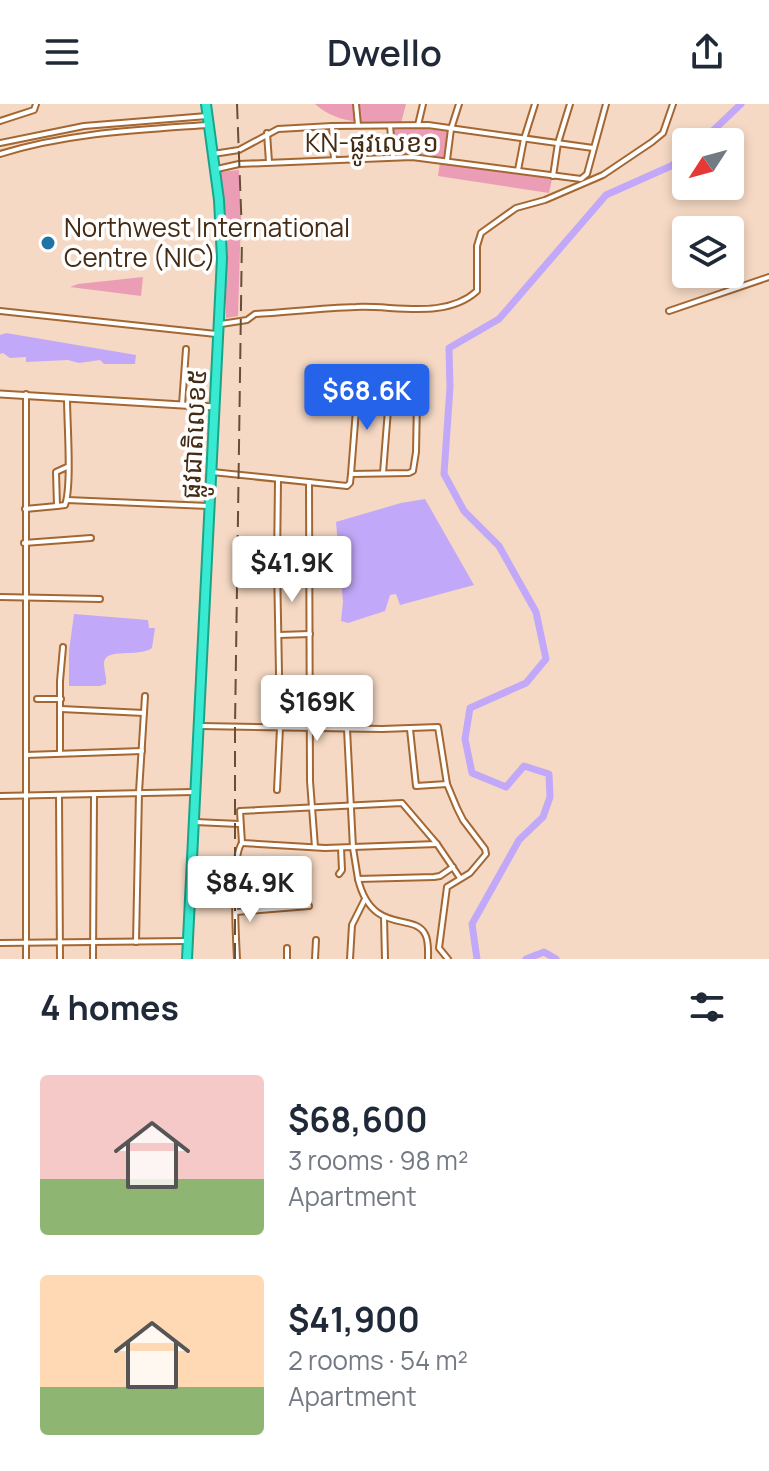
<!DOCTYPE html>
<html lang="en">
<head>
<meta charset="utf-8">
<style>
  body { margin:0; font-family:Manrope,"Noto Sans Khmer",sans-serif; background:#f2f2f3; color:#1f2937; height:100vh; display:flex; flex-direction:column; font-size:30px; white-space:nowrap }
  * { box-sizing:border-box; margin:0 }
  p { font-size:26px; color:#747a83 }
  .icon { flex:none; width:44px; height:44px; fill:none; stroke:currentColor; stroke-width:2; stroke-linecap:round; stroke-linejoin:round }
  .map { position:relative; height:855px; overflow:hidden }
  .side { display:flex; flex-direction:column; background:#fff; flex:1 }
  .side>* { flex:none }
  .needle { width:52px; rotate:234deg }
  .controls { position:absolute; left:672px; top:24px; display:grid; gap:16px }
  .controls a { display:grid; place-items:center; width:72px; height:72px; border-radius:8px; background:#fff; box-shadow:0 4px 12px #0003; font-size:40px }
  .price { position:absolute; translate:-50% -68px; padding:0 18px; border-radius:8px; background:#fff; color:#222; font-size:26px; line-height:52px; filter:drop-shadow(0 2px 4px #0008) }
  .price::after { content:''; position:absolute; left:50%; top:48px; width:24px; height:18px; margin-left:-12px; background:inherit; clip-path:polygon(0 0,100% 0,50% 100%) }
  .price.current { background:#2563eb; color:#fff }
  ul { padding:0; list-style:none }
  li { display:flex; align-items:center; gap:24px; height:200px; padding:0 40px }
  li span { display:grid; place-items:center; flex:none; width:224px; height:160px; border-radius:8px; color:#555 }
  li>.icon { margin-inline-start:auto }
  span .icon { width:96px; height:96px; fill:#fffc; stroke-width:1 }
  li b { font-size:34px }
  h2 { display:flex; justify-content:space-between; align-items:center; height:96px; padding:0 40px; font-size:34px }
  header { display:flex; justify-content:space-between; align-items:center; height:104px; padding:0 40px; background:#fff; font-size:36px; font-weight:600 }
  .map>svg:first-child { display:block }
</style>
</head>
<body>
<header><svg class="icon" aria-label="menu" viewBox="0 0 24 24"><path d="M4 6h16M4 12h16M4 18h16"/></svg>Dwello<svg class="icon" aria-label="share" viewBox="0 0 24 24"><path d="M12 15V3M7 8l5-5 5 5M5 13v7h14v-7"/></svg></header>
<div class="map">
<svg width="769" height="855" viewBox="0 0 769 855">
  <rect width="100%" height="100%" fill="#f5d9c4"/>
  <g fill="#ec9db6">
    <path d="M315,0H406L401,19C370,18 339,22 315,0Z"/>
    <path d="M418,24L448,27L445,54L414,49L395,50L394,25Z"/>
    <path d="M440,58L552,75L549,89L438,72Z"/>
    <path d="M239,66L241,112L238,212L226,214V146L220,68Z"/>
    <path d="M143,173L141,192L70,183L78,180Z"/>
  </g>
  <g fill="#c2a8f8">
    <path d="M6,229L136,251L135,260H104L100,256L79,259L68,256L26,258V253L10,254L3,249L0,250V231Z"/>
    <path d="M425,395L474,481L400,501L396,490L390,491L385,507L348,519L341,517L343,498L336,418L401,399Z"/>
    <path d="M74,510L148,516L149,524H155L152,544C138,554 105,543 104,559C104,567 107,573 106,580L100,582H69V547Z"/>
  </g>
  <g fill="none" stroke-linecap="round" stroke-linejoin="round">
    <g stroke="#c2a8f8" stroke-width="7">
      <path d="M701,38L741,0"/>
      <path d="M477,855L472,820L519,736L543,713L550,693L549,670L524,662L506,683L472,669L465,635L470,604L526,579L546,555L536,508L499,442L464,407L444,370L450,283L449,244L499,215L606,91L671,62L686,50"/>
      <path d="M526,855L544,848L556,855"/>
    </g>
    <g stroke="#a56732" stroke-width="8">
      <g id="minor">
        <path d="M356,0L358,21"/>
        <path d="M0,17L34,6L36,0"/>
        <path d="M418,21L423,0"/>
        <path d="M332,22L334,56"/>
        <path d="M390,22L393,53"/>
        <path d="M267,29L269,58"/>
        <path d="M0,39L84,22L207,12"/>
        <path d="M0,50C68,29 136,26 207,21"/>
        <path d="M213,50L239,46L278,25L332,22L428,21L593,44"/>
        <path d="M447,56L451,25L459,0"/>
        <path d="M217,65L239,60L412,53L581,75L587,70L606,0"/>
        <path d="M518,66L524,35L535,0"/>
        <path d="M553,72L558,39L570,0"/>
        <path d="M0,207L216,230"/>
        <path d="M669,207L769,173"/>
        <path d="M221,220L247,216L255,210C289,208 322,204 356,203C394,201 445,216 477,187V142L481,129L516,104L545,96L603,71L652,38L663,29L673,0"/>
        <path d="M67,294C67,318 72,382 65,401L57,402L56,368L67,363"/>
        <path d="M182,301L186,245"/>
        <path d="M212,368L347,382L350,379L351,370L357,293L361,290L417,296L416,348L413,367L409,369L351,370"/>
        <path d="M383,369L389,293"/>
        <path d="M309,378L310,677L315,743"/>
        <path d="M67,396L208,402"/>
        <path d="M25,405L57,402"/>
        <path d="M24,439L91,434"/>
        <path d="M251,463L277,460"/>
        <path d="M277,476L310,477"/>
        <path d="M0,493L100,495"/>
        <path d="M279,531L310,530"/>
        <path d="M37,595H61"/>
        <path d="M61,605L144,609"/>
        <path d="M201,622L382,625L438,623L447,680L457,704L463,716L485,745L486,750L470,769L447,783L439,844L448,855"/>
        <path d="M347,625L353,744L358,775L434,773L440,772L453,763"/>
        <path d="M410,625L416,682L447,680"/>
        <path d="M60,648V577L63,543"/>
        <path d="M26,651L142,647"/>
        <path d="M277,686L280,624L277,460L278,376"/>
        <path d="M0,692L194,688"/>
        <path d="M59,692L60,855"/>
        <path d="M195,718L239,720"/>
        <path d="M242,739L325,744L437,740"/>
        <path d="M339,770L342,766L341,744"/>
        <path d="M358,775C372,832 414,808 425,830C429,837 428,847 428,855"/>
        <path d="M236,808L309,802"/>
        <path d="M384,813L385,855"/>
        <path d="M136,838L139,688L145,592"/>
        <path d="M0,839L186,837"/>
        <path d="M26,855V290"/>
        <path d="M93,855L94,691"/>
        <path d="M237,855C236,835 231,751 242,739L240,707L402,699L437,740L460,774"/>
        <path d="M287,855V844"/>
        <path d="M315,855L316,836"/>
        <path d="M350,855L352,821L365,795"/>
      </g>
    </g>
    <g stroke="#a56732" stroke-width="9">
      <path id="tertiary" d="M0,290L215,303"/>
    </g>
    <g stroke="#1ca488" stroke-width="12">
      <path id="trunk" d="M187,855L222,154L219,96L206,0"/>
    </g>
    <use href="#minor" stroke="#fff" stroke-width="4"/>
    <use href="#tertiary" stroke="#fff" stroke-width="5"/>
    <use href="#trunk" stroke="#38ead2" stroke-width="8"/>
    <path stroke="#684e37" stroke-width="2" stroke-dasharray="16 8" stroke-linecap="butt" d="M235,855V623L242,131L237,0"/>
  </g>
  <circle fill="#1e74a4" stroke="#fff" stroke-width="3" cx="48" cy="139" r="8"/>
  <g text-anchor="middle" stroke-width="7" stroke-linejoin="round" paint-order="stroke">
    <g font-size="26" fill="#452b14" stroke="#fff">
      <text x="372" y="48">KN-ផ្លូវលេខ១</text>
      <text transform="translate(194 330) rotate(-87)" y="9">ផ្លូវជាតិលេខ៥</text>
    </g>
    <g font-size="26" fill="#452b14" stroke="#fff" text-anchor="start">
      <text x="64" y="133">Northwest International<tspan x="64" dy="30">Centre (NIC)</tspan></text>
    </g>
  </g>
</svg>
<div class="controls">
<a><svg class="needle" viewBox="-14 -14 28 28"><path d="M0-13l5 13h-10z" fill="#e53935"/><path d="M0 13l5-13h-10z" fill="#747a83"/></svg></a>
<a><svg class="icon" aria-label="layers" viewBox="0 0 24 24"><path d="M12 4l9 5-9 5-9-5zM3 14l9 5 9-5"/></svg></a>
</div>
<b class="price current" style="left:367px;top:328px">$68.6K</b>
<b class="price" style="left:292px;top:500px">$41.9K</b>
<b class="price" style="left:317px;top:639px">$169K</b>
<b class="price" style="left:250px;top:820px">$84.9K</b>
</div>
<section class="side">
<h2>4 homes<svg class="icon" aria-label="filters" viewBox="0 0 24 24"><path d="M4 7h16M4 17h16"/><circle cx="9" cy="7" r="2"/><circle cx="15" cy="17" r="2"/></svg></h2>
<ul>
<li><span style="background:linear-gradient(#f6c9c9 65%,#8fb573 0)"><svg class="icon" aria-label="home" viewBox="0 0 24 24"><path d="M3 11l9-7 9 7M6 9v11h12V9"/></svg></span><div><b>$68,600</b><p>3 rooms · 98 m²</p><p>Apartment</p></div></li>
<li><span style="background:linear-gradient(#ffd9b3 70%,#8fb573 0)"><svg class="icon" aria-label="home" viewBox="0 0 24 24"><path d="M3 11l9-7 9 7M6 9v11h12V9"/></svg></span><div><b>$41,900</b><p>2 rooms · 54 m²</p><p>Apartment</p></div></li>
</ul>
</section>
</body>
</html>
